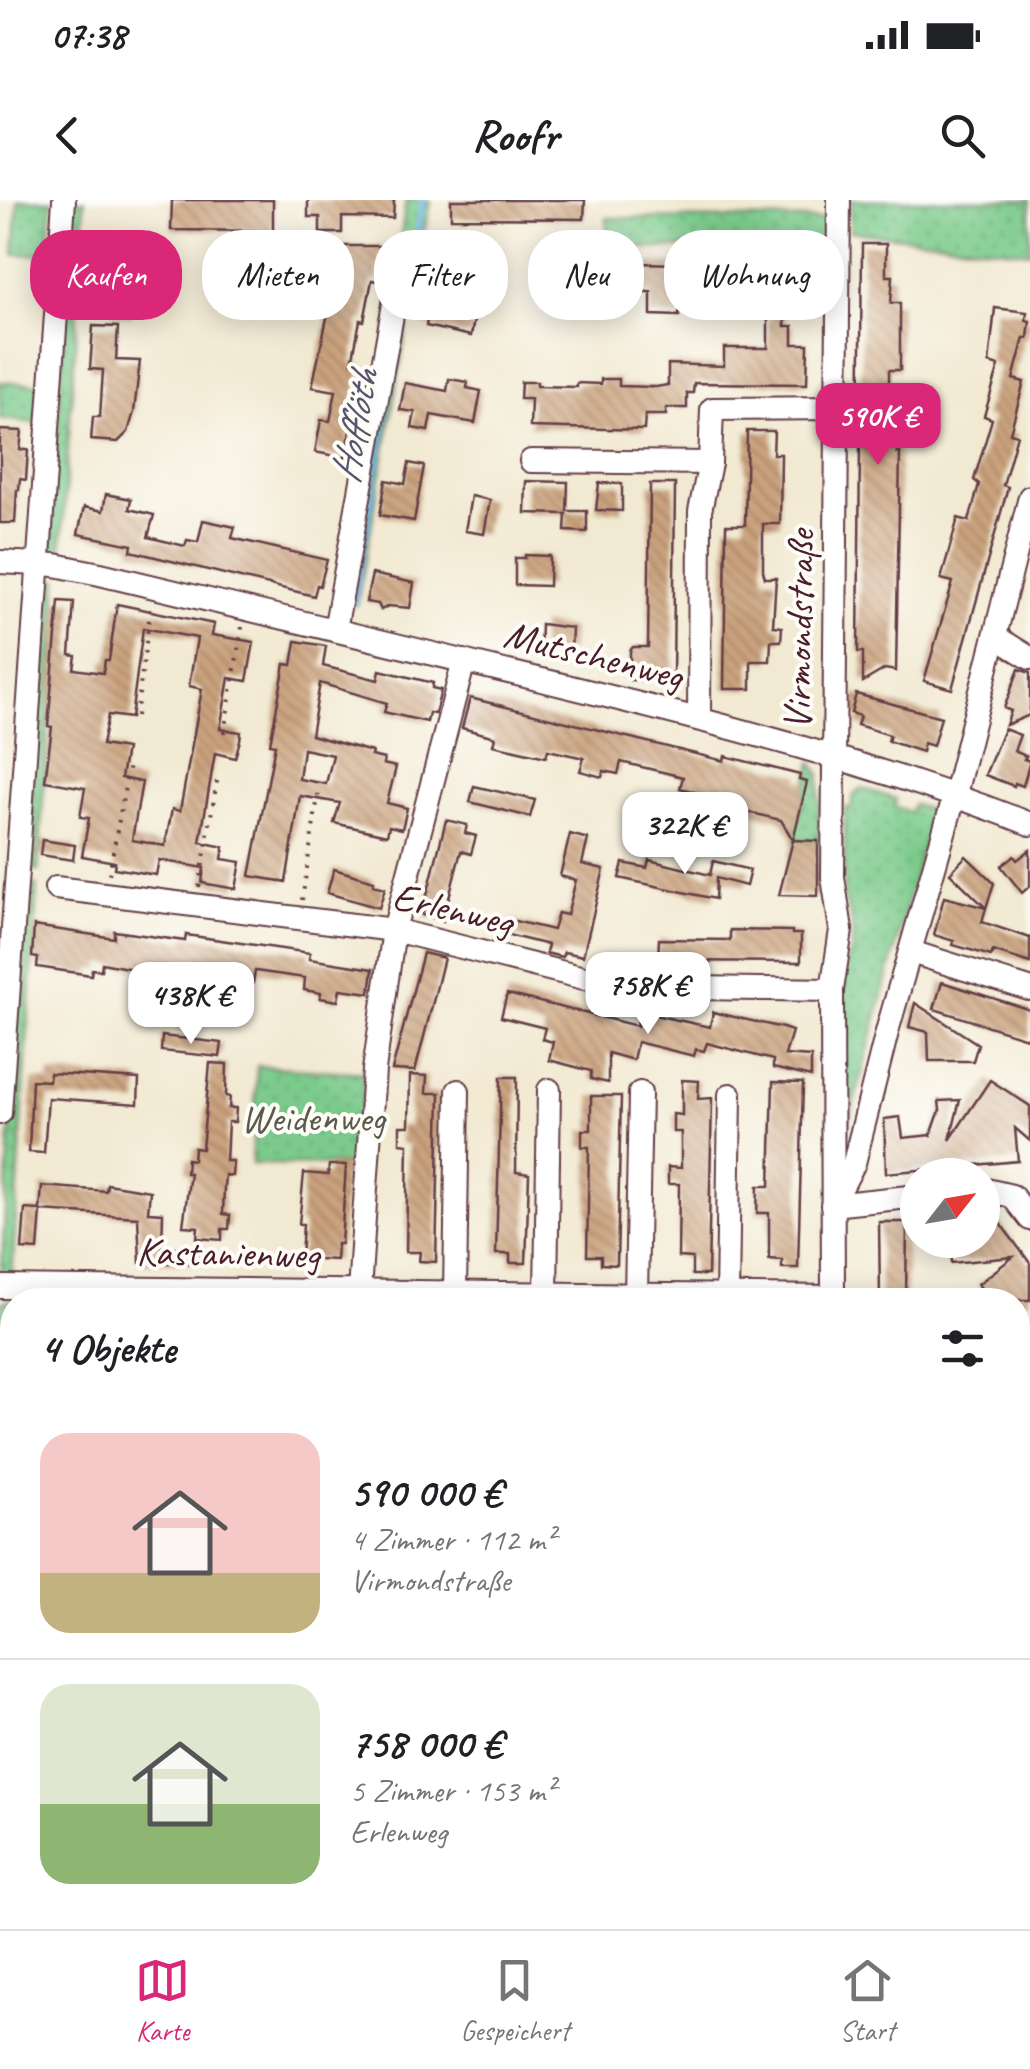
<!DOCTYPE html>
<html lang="de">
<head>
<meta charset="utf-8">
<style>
  body { margin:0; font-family:Caveat,sans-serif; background:#f6f6f6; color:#202124; height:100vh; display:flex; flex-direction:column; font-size:38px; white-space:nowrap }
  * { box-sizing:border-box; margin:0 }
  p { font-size:32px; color:#757577 }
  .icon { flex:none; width:55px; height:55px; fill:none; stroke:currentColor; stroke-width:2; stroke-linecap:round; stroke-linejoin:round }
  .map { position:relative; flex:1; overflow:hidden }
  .side { position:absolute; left:0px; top:1088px; width:1030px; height:642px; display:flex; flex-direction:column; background:#fff; border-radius:40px 40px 0 0; box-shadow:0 5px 25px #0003 }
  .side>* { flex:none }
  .banner { position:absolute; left:30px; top:30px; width:970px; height:90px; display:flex; gap:20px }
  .needle { width:65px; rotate:59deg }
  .fabs { position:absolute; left:900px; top:958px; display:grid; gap:20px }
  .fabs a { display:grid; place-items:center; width:100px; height:100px; border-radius:50%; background:#fff; box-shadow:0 5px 25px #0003; font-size:50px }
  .price { position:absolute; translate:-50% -85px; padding:0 22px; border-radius:20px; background:#fff; color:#222; font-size:32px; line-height:65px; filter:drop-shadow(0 2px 5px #0008) }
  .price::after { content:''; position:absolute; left:50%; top:60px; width:30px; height:22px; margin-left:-15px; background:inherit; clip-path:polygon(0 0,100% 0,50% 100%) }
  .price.selected { background:#db2777; color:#fff }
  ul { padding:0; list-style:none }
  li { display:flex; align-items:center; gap:30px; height:250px; padding:0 40px }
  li+li { border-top:2px solid #e0e0e0 }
  li span { display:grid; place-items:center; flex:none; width:280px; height:200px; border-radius:30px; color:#555 }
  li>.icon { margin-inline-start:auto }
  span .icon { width:120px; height:120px; fill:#fffc; stroke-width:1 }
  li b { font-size:42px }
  h2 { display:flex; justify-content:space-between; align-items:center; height:120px; padding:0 40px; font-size:42px }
  .pill { padding:0 35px; border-radius:40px; background:#fff; box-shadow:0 5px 25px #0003; font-size:35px; line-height:90px }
  .pill.selected { background:#db2777; color:#fff }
  .status { display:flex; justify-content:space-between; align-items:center; height:70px; padding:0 50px; background:#fff; direction:ltr }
  .status svg { height:28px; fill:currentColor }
  header { display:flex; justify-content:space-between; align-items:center; height:130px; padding:0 40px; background:#fff; font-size:45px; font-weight:600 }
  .menu { display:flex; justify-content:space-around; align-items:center; height:140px; border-top:2px solid #e0e0e0; background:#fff; font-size:28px; color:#757577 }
  .menu a { display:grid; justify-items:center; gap:5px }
  .menu .selected { color:#db2777 }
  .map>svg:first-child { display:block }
</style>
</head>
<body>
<div class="status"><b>07:38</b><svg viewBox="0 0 49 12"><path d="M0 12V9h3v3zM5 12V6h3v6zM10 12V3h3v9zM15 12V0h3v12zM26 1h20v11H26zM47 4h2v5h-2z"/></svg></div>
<header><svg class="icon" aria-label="back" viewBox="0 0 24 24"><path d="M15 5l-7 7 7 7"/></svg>Roofr<svg class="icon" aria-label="search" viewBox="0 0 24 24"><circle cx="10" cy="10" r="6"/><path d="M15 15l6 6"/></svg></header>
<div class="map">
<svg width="1030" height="1729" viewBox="0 0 1030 1729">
  <defs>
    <pattern id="grass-dots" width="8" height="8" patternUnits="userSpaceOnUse" patternTransform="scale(2.5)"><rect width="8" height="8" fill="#7bcb8c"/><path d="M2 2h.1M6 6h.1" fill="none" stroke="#6cae79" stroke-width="1.8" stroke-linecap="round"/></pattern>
    <pattern id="building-back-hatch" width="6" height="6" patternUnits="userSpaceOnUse" patternTransform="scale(2.5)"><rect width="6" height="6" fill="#cba37e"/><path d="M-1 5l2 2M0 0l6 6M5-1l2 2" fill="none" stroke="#a78467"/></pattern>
  </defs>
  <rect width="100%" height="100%" fill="#fdfcf7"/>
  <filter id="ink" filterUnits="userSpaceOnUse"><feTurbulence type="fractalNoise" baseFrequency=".01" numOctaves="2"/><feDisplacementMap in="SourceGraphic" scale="20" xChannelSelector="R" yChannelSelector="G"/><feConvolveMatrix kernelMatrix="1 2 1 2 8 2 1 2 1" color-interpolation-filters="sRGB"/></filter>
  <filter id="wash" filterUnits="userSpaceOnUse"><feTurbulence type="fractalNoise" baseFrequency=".0048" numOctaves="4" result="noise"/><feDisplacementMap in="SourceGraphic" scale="40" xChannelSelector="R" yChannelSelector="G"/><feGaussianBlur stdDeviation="2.25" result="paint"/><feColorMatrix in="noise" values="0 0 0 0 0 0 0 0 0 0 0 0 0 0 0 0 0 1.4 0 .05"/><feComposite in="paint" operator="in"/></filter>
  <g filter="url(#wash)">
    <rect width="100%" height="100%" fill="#f2e9d2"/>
    <g fill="url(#grass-dots)" stroke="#62755c" stroke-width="2.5">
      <path d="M18,0H52L48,55L14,54Z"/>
      <path d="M73,0H85L61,353H49Z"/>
      <path d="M406,0H430L357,405L348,404Z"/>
      <path d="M851,0H1030V52L850,31Z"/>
      <path d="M607,18L825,19V48H607Z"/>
      <path d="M0,182L39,184L37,223L0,219Z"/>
      <path d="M47,377L58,379L38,671L27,669Z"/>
      <path d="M812,563L820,573L819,640H793Z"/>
      <path d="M861,588L896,599L894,607L910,612L913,604L932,611L841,952L843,775L852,749V722L844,697L845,608H851L854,595Z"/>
      <path d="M26,686H37L12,1078L1,1074Z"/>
      <path d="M257,866L364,873L358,965L252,964Z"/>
      <path d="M11,1099L5,1218L10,1345L0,1341V1103Z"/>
      <path d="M11,1359L12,1632L9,1631L0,1379V1361Z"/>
      <rect x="508" y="1718" width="149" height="11"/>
    </g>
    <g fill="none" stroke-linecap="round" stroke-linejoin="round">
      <g stroke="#72b7e8" stroke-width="6">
        <path d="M414,53L423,0"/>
        <path d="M353,404L394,168"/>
        <path d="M6,1365L9,1501"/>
        <path d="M11,1501L12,1588"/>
        <path d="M17,1718V1729"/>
      </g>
    </g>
    <g id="blocks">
      <g fill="url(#building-back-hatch)" fill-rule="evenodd">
        <path d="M172,0H273V31L171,30Z"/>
        <path d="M308,0H394L393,18L342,17V33H320V17H308Z"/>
        <path d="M451,0H585L584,19L451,18Z"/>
        <path d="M99,42L124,43L123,63L136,64L132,117L113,115L115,86L96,85Z"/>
        <path d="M862,44H886V76H893L891,103H900V170H889V225H897V253H900L896,471L885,469L863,482V452H858Z"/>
        <path d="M342,46H382L377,81L372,80L364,121L360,120L352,163L362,164L349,225H351L345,258L315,252L321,220L330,221L336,191L312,187L330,104L338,106L344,76L337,74Z"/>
        <path d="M684,60H708V69H724V84H705L704,92H681L679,116L651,115V92L597,91V74L634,75V63L684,64Z"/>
        <path d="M442,64L483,72L471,136L426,126L429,108L433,109Z"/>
        <path d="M772,68H791L790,87H786L785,126H793V144H808L807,184L694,183L693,193H687V208H666V215H645L644,230L530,227L531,199H520L521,182H537V186L577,187V183L601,184V179H619V186L656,187L668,185V164L724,166V148H768V99L745,98L744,76L771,77Z"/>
        <path d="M995,108L1027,112L1026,120L1030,121L1028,138H1024L1013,179L1024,182L1010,233L1017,235L1003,285L1008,287L952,489L924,481L953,382L941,379L958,318L969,321L979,284L974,280L992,219L984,216L999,166L989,163Z"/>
        <path d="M93,126L118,127L116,160L140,161L134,212L128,232L118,242L91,240L93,217H100L103,170L90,169Z"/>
        <path d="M449,179L468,182L467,188L481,191L475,223L431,215L428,231L412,228L415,212L400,210L405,183L447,191Z"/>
        <path d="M0,230L22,231L20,250H28L26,280L20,279L19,290H17L15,323H0Z"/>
        <path d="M747,231H774L773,254H781L780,324H763V371L765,378H776L773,426L782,427L781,441H771L770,461H751V489H724L726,325H745Z"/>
        <path d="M409,263L424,266L414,321L380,315L386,280L405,284Z"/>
        <path d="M526,281L568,282L567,311H587V332L565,331L566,314L525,313Z"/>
        <path d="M599,283L622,284V311L596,310Z"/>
        <path d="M650,284H675L673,480H630V451L633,447H648Z"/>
        <path d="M106,294L131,299L129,309L154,315L148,337L185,346L187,340L198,342L203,320L235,327L232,338L327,360L320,386L317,385L314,396L131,351L132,345L78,334L84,307L103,311Z"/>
        <path d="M471,296L490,300L484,334L465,331Z"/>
        <path d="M525,355L550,356L549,386L515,385V358H525Z"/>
        <path d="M372,374L414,383L410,408L388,406L381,410L378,404L366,402Z"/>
        <path d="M59,401L74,402L70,455L76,456L74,469L103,473L105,460H109L117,404L214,424L212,435L254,442L247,481L229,478L220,529L241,532L240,540L235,558L215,553L200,642L224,647L222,659L241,662L236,689L202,683L204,668L159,660L156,675L114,668L115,662L82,656L89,618L80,617L85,588L45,581L52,527L48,526ZM143,428L197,438L189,486L202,489L180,611L172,609L165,646L132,640L142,582L121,578L126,549L102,545L108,515L131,518Z"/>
        <path d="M541,424L572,428L571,451L563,450V455L540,454Z"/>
        <path d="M296,441L326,446L323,466L378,480L380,470L433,483L432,488L441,490L435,514L429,513L427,522L384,512L387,503L320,483L311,535L372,552L371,556L384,559L383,564L396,567L387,603L407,608L402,629L389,626L387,635L334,623L340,603L300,596L286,682L250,676L275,545L270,544L280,490L285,464L292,465ZM303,549L333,555L326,584L299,579Z"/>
        <path d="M1019,469L1030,473V515L1006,525L1011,511L1004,508Z"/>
        <path d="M856,494L941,517L933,546L924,543L922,552L888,541L890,535L857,525L860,516L851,513Z"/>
        <path d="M470,498L724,561L725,556L800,575L799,580L807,582L793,640L781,620L730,608L731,602L680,588L683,577L621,562L618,574L604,571L602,577L580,571L584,558L548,550L546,557L493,545L495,537L462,528Z"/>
        <path d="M1004,529L1020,535L1014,551L1026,556L1024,559L1030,561L1023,586L1015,583L1014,586L985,575Z"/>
        <path d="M474,586L535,600L530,617L470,602Z"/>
        <path d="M446,620L467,625L465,633L476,636L471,654L461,651L443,721L422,715Z"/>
        <path d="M570,634L588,639L582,664L604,669L583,756L564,752L562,757L546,753L548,745L508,735L511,720L553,730L558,713L567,715L576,680L560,676Z"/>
        <path d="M42,640L75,645L73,660L40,655Z"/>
        <path d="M793,640L818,641V696L779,695Z"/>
        <path d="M1030,650V686L1022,693L1001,666L1014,656L1017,660Z"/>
        <path d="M966,656L994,683L986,708L950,673Z"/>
        <path d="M649,660L710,675L713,661L750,670L746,686L716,678L715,699L619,678L623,663L647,668Z"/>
        <path d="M334,669L374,681L373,685L385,688L379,708L327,693Z"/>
        <path d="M944,697L986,708L982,722L1030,738V763L993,751L991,756L953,745L954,741L934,735Z"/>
        <path d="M34,726L114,738V731L185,741L186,735L310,753L309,759L373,769L370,793L340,789L338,801L320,798L321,793L304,790L305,778L255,771L253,783L164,769L163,775L102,763L101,770L92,769L91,775L37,767L38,758L32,757Z"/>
        <path d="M730,730L792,731V734H801V762L658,761L659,739L730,740Z"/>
        <path d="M423,753L444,758L434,798L415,871L392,870Z"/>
        <path d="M942,782L1030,810V839L934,809Z"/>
        <path d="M507,794L637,826L640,812L710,827L713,812L783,828L792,831L785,855L811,857V877L773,868V860L707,843L704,851L696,849L694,856L637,842L633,860L608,853V883L591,879V871L549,860L553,842L542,839L545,828L501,817Z"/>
        <path d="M915,803L978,844L973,861H929L928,832L909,827Z"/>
        <path d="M162,836L222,843L220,857L161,851Z"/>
        <path d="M210,863L227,864L226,896L230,897L229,908H236L235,922H228L226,961H233L232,976L225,975L224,986L223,1014L230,1015L229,1029H222V1040L197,1038L198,1027L183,1026L190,973H186L187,959L193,960L194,948L202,949Z"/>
        <path d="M50,873L139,879L138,904L48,898L44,953L29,952L32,880L49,881Z"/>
        <path d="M410,875L427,876L426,893H440L436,1062L419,1061L420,1052H406L408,944L400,943V926H409Z"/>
        <path d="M501,877H517L516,972L529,974L526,1063H510V1054H496Z"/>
        <path d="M682,880L699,881L698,899L712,898L708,1075H692V1058L678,1057L679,984H668V967L681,968V932H673V914L682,915Z"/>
        <path d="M990,880L1030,906V941L1015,928L1018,961L886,973L884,919L900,917L903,938L931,935L940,910L939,901L960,900L950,940Z"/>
        <path d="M773,882L803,883L798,1068H782V1060L769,1059V1013H757L758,986H770Z"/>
        <path d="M591,896H621L617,1065L601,1064V1056H587L589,947H582V930H591Z"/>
        <path d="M329,965H346L341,1044H337L336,1060L301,1058L303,1024H299L304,973L328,975Z"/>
        <path d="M107,984L150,991L148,1012L163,1013L162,1047L204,1048V1063H140L138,1017L41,1011L38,1050L22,1049L25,1009L40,1010L42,986L106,991Z"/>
        <path d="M994,1015L1030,1063V1100H1003L996,1092L988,1098L978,1084L1013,1057L952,1063L950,1040H982V1024Z"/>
        <path d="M879,1022H907L906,1100H880Z"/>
      </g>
    </g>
  </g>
  <g filter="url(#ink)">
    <use href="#blocks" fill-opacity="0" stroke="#633d44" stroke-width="2.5"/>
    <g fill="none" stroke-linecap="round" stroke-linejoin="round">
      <g stroke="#633d44" stroke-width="26">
        <g id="minor">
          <path d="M531,261L710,263"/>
          <path d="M0,362L55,365L100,374C250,410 400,445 550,482C714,522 872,562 1030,624"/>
          <path d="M335,430L404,49"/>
          <path d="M996,437L1030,458"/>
          <path d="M699,519L700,311L710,263L712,209L839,208"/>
          <path d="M56,688L394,730L584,778L634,787L832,790"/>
          <path d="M911,752L1029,789"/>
          <path d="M0,913L64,0"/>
          <path d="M982,989L1012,996L1030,1019"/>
          <path d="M834,1002L854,963L888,828L955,594L1030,297"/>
          <path d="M832,1005L918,996"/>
          <path d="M0,1087L833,1097"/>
          <path d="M359,1092L374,870L394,730L464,461"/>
          <path d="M455,1094L458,891"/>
          <path d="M546,1095L549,890"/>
          <path d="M636,1095L640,893"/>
          <path d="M727,1097L730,895"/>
          <path d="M833,1100L832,790L841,730L833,677L839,0"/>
          <path d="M0,1353L12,1351"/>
          <path d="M1018,1363H1030"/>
          <path d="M0,1584L5,1729"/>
          <path d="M1018,1691L1030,1693"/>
          <path d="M822,1729L823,1718"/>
        </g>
      </g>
      <g stroke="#633d44" stroke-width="4" stroke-dasharray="2.5 8" stroke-linecap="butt">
        <path d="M136,516L151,406"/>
        <path d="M224,533L242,427"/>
        <path d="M109,674L129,565"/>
        <path d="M199,687L217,581"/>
        <path d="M302,700L319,590"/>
      </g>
      <use href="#minor" stroke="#fff" stroke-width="22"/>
    </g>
  </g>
  <g text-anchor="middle" stroke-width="8" stroke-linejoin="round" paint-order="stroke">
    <g font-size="40" fill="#4a1f2b" stroke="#fdfcf7">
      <text transform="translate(798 430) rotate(-89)" y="14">Virmondstraße</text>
      <text transform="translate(594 454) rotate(14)" y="14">Mutschenweg</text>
      <text transform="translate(453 708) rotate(13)" y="14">Erlenweg</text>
      <text transform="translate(228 1052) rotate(1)" y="14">Kastanienweg</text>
    </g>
    <g font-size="40" fill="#5b5b4d" stroke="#fdfcf7">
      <text x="313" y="931">Weidenweg</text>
    </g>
    <g font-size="42" font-style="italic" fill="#58546d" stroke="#fdfcf7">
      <text transform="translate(353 226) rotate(-80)" y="15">Hofflöth</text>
    </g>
  </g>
</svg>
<div class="fabs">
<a><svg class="needle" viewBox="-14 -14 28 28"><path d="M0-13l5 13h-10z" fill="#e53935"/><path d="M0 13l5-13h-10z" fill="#757577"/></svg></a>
</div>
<b class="price selected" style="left:878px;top:268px">590K €</b>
<b class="price" style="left:685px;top:677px">322K €</b>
<b class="price" style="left:648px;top:837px">758K €</b>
<b class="price" style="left:191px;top:847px">438K €</b>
<div class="banner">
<a class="pill selected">Kaufen</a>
<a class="pill">Mieten</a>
<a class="pill">Filter</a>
<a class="pill">Neu</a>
<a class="pill">Wohnung</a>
</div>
<section class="side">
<h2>4 Objekte<svg class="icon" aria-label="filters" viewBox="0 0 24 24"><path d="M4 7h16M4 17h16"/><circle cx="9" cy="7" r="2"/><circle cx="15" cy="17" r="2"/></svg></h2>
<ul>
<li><span style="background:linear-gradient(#f6c9c9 70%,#c2b280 0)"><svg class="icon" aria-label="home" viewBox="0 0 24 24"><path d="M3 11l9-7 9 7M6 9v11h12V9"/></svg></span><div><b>590 000 €</b><p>4 Zimmer · 112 m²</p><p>Virmondstraße</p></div></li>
<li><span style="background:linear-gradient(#dfe7d0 60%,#8fb573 0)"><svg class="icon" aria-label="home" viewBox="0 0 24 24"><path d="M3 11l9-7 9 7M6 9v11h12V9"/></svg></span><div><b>758 000 €</b><p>5 Zimmer · 153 m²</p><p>Erlenweg</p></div></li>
</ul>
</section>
</div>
<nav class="menu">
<a class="selected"><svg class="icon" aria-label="map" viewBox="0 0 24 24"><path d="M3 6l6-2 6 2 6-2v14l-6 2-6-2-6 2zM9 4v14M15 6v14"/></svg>Karte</a>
<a><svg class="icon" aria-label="saved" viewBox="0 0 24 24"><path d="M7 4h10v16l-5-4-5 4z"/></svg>Gespeichert</a>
<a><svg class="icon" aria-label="home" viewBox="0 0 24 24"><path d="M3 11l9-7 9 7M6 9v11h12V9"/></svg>Start</a>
</nav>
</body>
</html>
